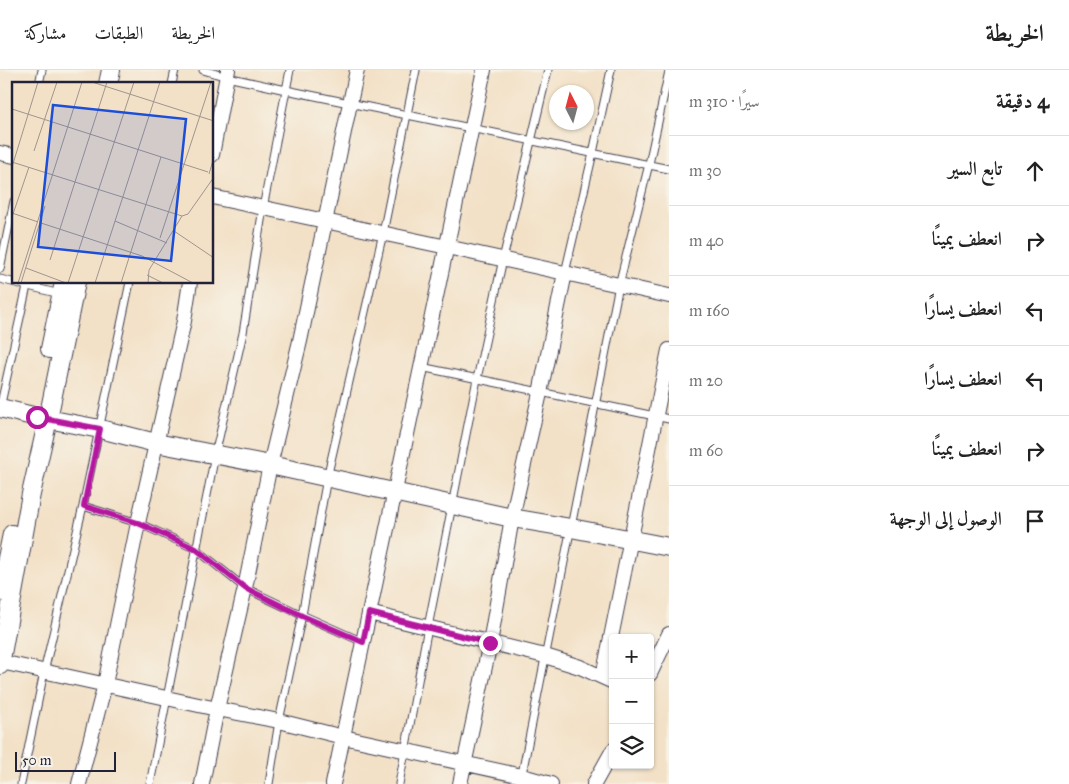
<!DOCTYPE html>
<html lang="ar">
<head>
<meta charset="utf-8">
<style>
  :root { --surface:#fff; --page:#f2f2f2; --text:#222; --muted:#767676; --line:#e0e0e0 }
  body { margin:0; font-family:"IM FELL Great Primer",Amiri,serif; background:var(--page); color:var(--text); direction:rtl }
  .controls { position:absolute; right:15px; bottom:15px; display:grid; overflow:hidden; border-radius:5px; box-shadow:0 1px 4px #0004 }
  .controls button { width:45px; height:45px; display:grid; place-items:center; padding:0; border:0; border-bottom:1px solid var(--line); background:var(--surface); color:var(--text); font:25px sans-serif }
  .compass { position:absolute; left:549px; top:15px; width:45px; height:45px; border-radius:50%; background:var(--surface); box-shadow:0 1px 4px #0004; rotate:354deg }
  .scale { position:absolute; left:15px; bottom:12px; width:101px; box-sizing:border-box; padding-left:5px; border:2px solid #22223b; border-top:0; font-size:14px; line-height:18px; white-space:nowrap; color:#22223b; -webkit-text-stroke:4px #f7f3e8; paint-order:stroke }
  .stop { position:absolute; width:15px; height:15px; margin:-11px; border:4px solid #b5179e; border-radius:50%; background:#fff }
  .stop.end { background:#b5179e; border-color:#fff; box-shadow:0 1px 5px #0008 }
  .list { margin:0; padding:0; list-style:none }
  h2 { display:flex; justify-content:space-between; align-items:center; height:65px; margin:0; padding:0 20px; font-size:21px }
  h2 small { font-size:16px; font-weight:400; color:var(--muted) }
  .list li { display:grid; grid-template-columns:32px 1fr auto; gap:15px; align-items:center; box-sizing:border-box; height:70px; padding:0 20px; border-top:1px solid var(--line) }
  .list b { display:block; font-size:19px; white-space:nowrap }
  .list em { font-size:16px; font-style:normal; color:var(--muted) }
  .icon { flex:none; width:28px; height:28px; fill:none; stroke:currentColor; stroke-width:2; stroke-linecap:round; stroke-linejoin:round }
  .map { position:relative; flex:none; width:669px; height:714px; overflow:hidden; direction:ltr }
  header { display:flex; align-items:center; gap:30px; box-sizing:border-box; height:70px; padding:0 25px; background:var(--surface); border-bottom:1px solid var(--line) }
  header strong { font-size:24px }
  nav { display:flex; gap:28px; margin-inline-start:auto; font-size:18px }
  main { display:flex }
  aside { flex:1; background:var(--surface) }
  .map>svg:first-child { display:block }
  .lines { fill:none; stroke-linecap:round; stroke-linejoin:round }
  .service-casing { stroke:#413f50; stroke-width:9 }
  .minor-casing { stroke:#413f50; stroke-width:16 }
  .tertiary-casing { stroke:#413f50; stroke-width:20 }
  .service { stroke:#fff; stroke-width:7 }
  .minor { stroke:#fff; stroke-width:14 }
  .tertiary { stroke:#fff; stroke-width:18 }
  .route { stroke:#b5179e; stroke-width:6 }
  .inset-road { fill:none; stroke:#9f958f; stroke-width:1 }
  .view { fill:#1d4ed8; fill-opacity:0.15; stroke:#1d4ed8; stroke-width:2.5 }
  .inset-edge { fill:none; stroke:#22223b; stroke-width:2.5 }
</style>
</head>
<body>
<header>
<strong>الخريطة</strong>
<nav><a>الخريطة</a><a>الطبقات</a><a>مشاركة</a></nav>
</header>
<main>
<aside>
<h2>4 دقيقة<small>سيرًا · 310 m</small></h2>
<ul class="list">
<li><svg class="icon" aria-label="ahead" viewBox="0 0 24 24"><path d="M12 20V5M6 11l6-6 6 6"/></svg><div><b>تابع السير</b></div><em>30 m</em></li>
<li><svg class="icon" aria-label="right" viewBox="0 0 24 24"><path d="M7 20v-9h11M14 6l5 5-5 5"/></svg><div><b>انعطف يمينًا</b></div><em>40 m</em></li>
<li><svg class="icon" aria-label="left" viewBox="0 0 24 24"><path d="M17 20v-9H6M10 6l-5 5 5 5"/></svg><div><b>انعطف يسارًا</b></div><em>160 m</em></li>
<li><svg class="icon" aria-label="left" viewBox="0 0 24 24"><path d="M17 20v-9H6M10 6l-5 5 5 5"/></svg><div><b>انعطف يسارًا</b></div><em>20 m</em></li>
<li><svg class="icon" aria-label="right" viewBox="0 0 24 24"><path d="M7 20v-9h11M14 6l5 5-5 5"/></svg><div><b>انعطف يمينًا</b></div><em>60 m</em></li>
<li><svg class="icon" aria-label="arrive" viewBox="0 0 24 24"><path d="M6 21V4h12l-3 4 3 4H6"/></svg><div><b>الوصول إلى الوجهة</b></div></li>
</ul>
</aside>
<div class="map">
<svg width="669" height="714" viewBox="0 0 669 714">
  <rect width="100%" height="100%" fill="#f7f3e8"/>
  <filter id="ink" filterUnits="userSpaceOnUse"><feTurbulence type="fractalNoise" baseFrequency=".02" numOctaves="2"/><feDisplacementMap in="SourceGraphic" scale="10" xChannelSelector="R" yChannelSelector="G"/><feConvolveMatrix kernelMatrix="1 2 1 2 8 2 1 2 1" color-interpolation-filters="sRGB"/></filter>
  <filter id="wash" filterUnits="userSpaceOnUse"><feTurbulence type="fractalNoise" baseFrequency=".0096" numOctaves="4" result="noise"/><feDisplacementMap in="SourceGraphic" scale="20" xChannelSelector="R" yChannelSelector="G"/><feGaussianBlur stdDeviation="1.12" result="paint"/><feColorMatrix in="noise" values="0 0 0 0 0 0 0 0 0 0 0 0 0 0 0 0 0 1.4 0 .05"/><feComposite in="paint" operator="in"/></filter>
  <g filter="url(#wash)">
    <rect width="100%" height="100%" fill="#f3e1c7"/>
  </g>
  <g filter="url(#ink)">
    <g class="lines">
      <defs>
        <path id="service" d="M203,0L227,7L286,20L669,99
          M39,14L42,0
          M172,14L175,0
          M0,199L14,131
          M565,203L593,83L611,0
          M0,209L60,224
          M421,297L669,349
          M0,338L27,216
          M83,436L138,453L196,479L245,518L302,545L363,572
          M21,714L44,602L83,436L130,212
          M150,714L215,385L243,263L263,138L290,0
          M269,714L279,651L302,545L327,408L383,163L416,0
          M399,714L428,557L477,309L503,189L548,0
          M520,714L619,215L649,94L669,1"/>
        <path id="minor" d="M0,83L14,86
          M212,85L228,0
          M212,127L447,177L669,226
          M369,543L545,586L580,597L613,612
          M1,592L217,639L279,651L343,667L522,706L551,714
          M650,604L669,564
          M603,607L669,280
          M79,714L105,614L138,453L184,251L190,212
          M202,714L217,639L245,518L270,395L300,271L357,0
          M333,714L484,0
          M460,714L490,573L512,448L540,323L565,203
          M594,714L613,680"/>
        <path id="tertiary" d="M108,14L111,0
          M50,279L64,212
          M0,338L37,347L100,359L156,373L270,395L512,448L571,458L669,477
          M0,522L12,464
          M0,595L31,424L48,349L76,212"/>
      </defs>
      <use href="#service" class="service-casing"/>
      <use href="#minor" class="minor-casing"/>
      <use href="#tertiary" class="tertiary-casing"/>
      <use href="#service" class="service"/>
      <use href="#minor" class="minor"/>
      <use href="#tertiary" class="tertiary"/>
    </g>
  </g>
  <g class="lines" filter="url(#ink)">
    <path class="route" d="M37,347L100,359L84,436L138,453L196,479L245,518L302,546L363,572L369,543L490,573"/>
  </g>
  <g transform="translate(12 12)">
    <rect width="201" height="201" fill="#f3e1c7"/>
    <path class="inset-road" d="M80,0L202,39M0,27L196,90M22,69L45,0M0,80L170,134L176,132L202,95M0,85L26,0M197,92L202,75M0,131L26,140M0,135L17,85M103,139L155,161M29,141L130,174L181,201M162,149L202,176M148,156L199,0M38,178L95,0M14,186L54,201M135,193L151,201M6,201L70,0M9,201L33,124M56,201L122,0M83,201L148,0M109,201L149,75M136,201L137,188L170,134"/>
    <path class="view" d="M41,23L174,37L159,179L26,165Z"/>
    <rect width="201" height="201" class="inset-edge"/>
  </g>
</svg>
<div class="controls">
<button>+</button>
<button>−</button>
<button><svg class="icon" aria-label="layers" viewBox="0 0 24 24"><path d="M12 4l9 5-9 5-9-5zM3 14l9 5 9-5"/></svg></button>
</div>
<svg class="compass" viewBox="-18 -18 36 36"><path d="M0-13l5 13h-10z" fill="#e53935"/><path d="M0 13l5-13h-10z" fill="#767676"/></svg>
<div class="scale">50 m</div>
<div class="stop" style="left:37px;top:347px"></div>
<div class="stop end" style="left:490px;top:573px"></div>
</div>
</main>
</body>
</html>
